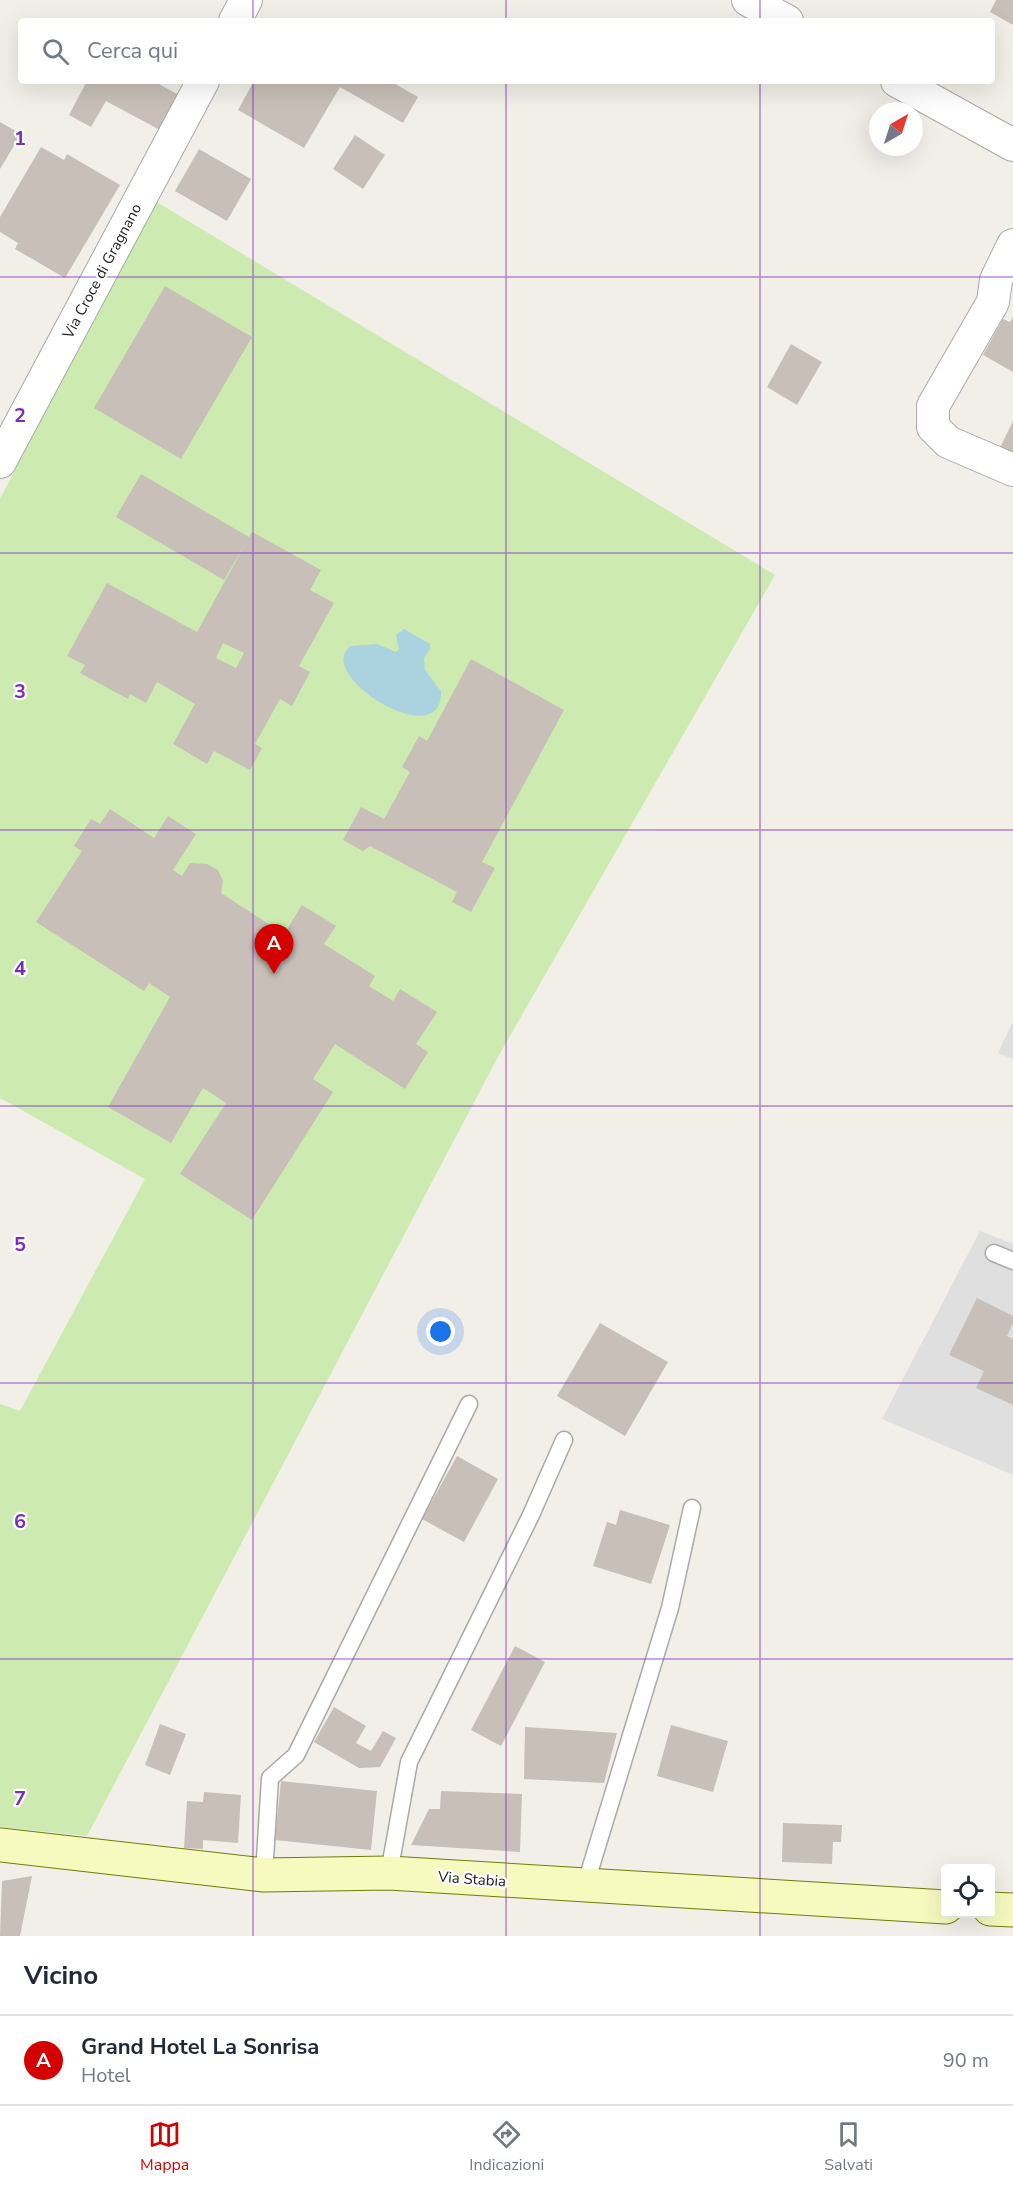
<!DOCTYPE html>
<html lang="it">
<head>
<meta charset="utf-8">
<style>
  :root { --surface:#fff; --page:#f6f6f7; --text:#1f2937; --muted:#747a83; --line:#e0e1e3; --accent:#d40000 }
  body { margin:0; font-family:"Nunito Sans",sans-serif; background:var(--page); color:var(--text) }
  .controls { position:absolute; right:18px; bottom:18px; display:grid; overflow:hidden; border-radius:6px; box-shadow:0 6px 24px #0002 }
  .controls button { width:54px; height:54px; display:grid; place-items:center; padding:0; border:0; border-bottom:2px solid var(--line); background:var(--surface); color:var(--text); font:30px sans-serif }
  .compass { position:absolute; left:869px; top:102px; width:54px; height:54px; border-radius:50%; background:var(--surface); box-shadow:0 6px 24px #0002; rotate:39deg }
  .you { position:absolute; left:441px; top:1332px; width:21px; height:21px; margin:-15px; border:4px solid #fff; border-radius:50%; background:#1a73e8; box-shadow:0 0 0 9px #1a73e833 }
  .badge { display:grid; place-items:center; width:39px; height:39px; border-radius:50%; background:var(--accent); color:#fff; font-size:20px; font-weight:700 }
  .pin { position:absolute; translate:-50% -50px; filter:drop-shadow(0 2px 3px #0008) }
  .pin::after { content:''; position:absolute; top:32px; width:21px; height:18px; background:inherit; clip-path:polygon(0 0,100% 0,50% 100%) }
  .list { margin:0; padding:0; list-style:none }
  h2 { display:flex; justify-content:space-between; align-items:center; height:78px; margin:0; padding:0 24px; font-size:26px }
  h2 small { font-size:20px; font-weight:400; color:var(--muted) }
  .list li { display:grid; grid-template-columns:39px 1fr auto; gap:18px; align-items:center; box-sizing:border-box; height:90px; padding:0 24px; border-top:2px solid var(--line) }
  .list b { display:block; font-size:22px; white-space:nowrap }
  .list p { margin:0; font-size:20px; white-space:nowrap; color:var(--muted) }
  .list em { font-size:20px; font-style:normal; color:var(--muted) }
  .icon { flex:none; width:33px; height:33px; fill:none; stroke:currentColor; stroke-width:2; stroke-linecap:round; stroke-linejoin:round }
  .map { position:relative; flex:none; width:1013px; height:1936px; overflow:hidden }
  .search { position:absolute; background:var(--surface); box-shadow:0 6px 24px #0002; left:18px; right:18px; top:18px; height:66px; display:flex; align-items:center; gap:15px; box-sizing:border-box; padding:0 21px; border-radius:6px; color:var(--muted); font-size:22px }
  .sheet { height:168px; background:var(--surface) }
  nav { display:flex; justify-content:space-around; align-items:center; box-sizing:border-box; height:84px; border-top:2px solid var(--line); background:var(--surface); font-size:16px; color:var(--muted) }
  nav a { display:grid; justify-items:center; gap:3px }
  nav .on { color:var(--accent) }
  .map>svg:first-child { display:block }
  .residential { fill:#e0dfdf }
  .grass { fill:#cdebb0 }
  .water { fill:#aad3df }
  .building { fill:#c7bfb8; fill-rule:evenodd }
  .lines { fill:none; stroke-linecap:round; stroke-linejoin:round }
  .lane-casing { stroke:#a9a9a9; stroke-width:19 }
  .street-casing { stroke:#a9a9a9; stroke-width:34 }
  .secondary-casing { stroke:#707d05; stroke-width:35 }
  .lane { stroke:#fff; stroke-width:16 }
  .street { stroke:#fff; stroke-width:32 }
  .secondary { stroke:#f7fabf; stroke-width:33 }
  .grid { fill:none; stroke:#7b2cbf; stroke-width:1.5; stroke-opacity:0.55 }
  .labels { text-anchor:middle; stroke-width:4.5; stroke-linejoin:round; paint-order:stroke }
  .street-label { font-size:15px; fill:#222; stroke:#fff }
  .grid-label { font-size:20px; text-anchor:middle; font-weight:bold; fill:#7b2cbf; stroke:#fff; stroke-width:4.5; stroke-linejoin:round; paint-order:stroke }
</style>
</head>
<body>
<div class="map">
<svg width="1013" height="1936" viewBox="0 0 1013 1936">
  <rect width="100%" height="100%" fill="#f2efe9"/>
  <path class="residential" d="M1013,1021V1059L998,1053Z
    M980,1231L1013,1244V1475L882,1419Z"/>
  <path class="grass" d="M155,201L775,575L499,1055L87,1836L0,1827V1404L20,1411L145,1179L0,1098V499Z"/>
  <path class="water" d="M404,629L430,644V649L424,658L425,670L441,691C443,757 311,673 351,646L377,644L396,652L399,649L396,635Z"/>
  <path class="building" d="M996,0H1013V25L990,12Z
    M87,81H153L179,95L160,130L106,101L91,127L69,115Z
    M254,81H390L418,97L403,123L340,87L304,148L238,110Z
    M0,122L21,134L0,169Z
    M355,135L385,155L363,189L333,169Z
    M41,147L64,160L67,154L120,185L65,278L15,249L18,243L0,232V217Z
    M199,149L251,179L227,221L175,191Z
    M165,286L252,337L181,459L94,408Z
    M1013,317V372L983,355L1003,319L1010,322Z
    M791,344L822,362L797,405L767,387Z
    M1013,421V457L999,450Z
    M141,474L249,537L252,532L321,570L310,590L334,603L299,666L310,672L292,706L280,699L255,744L262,748L250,770L214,751L207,764L173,744L195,704L157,682L146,703L130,694L128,699L80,673L85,665L67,656L107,583L197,632L247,541L224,580L116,517ZM223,643L244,653L236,668L216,658Z
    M471,659L564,710L482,862L495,868L471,912L452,902L457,892L370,846L363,851L343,840L361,807L384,819L410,772L402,767L419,736L427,741Z
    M110,809L154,838L168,816L196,834L173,870L182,876L190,863L207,864L218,870L223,881L221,893L284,934L302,905L336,926L324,944L375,976L369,986L393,1001L400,989L437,1012L416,1044L428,1052L405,1089L335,1044L313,1079L333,1092L252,1220L180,1174L226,1103L203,1088L171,1143L108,1107L170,997L149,983L144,991L36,922L82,851L74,846L91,819L100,824Z
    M977,1298L1013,1316V1323L1007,1336L1013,1339V1405L976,1388L984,1371L949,1355Z
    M600,1323L668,1362L625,1436L557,1396Z
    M457,1456L498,1479L464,1542L422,1519Z
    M620,1510L670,1525L651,1584L593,1566L607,1522L616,1525Z
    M515,1646L545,1662L501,1746L471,1730Z
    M334,1707L366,1726L356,1743L371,1751L383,1731L396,1738L380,1767L359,1768L314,1742Z
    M160,1724L186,1734L170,1775L145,1765Z
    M671,1725L728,1741L713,1792L657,1776Z
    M525,1727L617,1733L604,1783L524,1779Z
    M281,1781L377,1791L371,1850L275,1840Z
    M441,1791L522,1794L520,1852L411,1845L429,1809H440Z
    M204,1792L241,1795L238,1843L203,1840V1849L184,1848L187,1801L203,1802Z
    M783,1823L842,1825L841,1842H833L832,1864L782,1862Z
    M32,1876L20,1936H0L2,1881Z"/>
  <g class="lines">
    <defs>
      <path id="lane" d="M994,1253L1013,1261
        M389,1873L409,1762L531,1515L564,1440
        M264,1875L270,1778L296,1755L469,1404
        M585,1886L670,1608L692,1508"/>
      <path id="street" d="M748,0L787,21
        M235,21L246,0
        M897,81L1013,145
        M1013,245L996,280L993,302L933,406V427L948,442L1013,470
        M0,462L203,81"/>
      <path id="secondary" d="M0,1845L264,1875L389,1873L946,1907
        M990,1909L1013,1910"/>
    </defs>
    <use href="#lane" class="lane-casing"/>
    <use href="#street" class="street-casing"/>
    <use href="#secondary" class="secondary-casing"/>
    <use href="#lane" class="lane"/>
    <use href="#street" class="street"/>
    <use href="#secondary" class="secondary"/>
  </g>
  <path class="grid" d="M253,0V21M506,0V21M760,0V21M253,81V1936M506,81V1936M760,81V1936M0,277H1013M0,553H1013M0,830H1013M0,1106H1013M0,1383H1013M0,1659H1013"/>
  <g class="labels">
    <g class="street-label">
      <text transform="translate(102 271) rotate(-62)" y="5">Via Croce di Gragnano</text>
      <text transform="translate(472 1879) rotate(4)" y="5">Via Stabia</text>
    </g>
  </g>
  <g class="grid-label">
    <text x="20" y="145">1</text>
    <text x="20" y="422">2</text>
    <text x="20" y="698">3</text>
    <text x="20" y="975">4</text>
    <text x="20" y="1251">5</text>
    <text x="20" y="1528">6</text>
    <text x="20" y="1805">7</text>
  </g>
</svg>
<div class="controls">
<button><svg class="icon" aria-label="locate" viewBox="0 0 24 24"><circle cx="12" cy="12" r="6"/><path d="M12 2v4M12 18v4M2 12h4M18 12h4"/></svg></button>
</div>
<svg class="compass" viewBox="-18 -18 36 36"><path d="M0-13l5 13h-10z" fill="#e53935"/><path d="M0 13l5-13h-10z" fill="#747a83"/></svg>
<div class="you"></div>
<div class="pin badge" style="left:274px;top:974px">A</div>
<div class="search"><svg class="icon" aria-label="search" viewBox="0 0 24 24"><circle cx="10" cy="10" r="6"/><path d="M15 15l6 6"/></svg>Cerca qui</div>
</div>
<section class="sheet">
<h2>Vicino<small></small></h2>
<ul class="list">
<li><span class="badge">A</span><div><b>Grand Hotel La Sonrisa</b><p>Hotel</p></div><em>90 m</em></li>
</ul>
</section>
<nav>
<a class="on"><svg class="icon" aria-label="map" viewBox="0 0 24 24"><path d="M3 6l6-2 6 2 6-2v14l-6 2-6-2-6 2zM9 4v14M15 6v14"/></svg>Mappa</a>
<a><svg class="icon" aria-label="directions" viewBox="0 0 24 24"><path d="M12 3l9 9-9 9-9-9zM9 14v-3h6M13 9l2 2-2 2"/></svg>Indicazioni</a>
<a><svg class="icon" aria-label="saved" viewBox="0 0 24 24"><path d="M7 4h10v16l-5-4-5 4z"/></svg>Salvati</a>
</nav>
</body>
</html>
